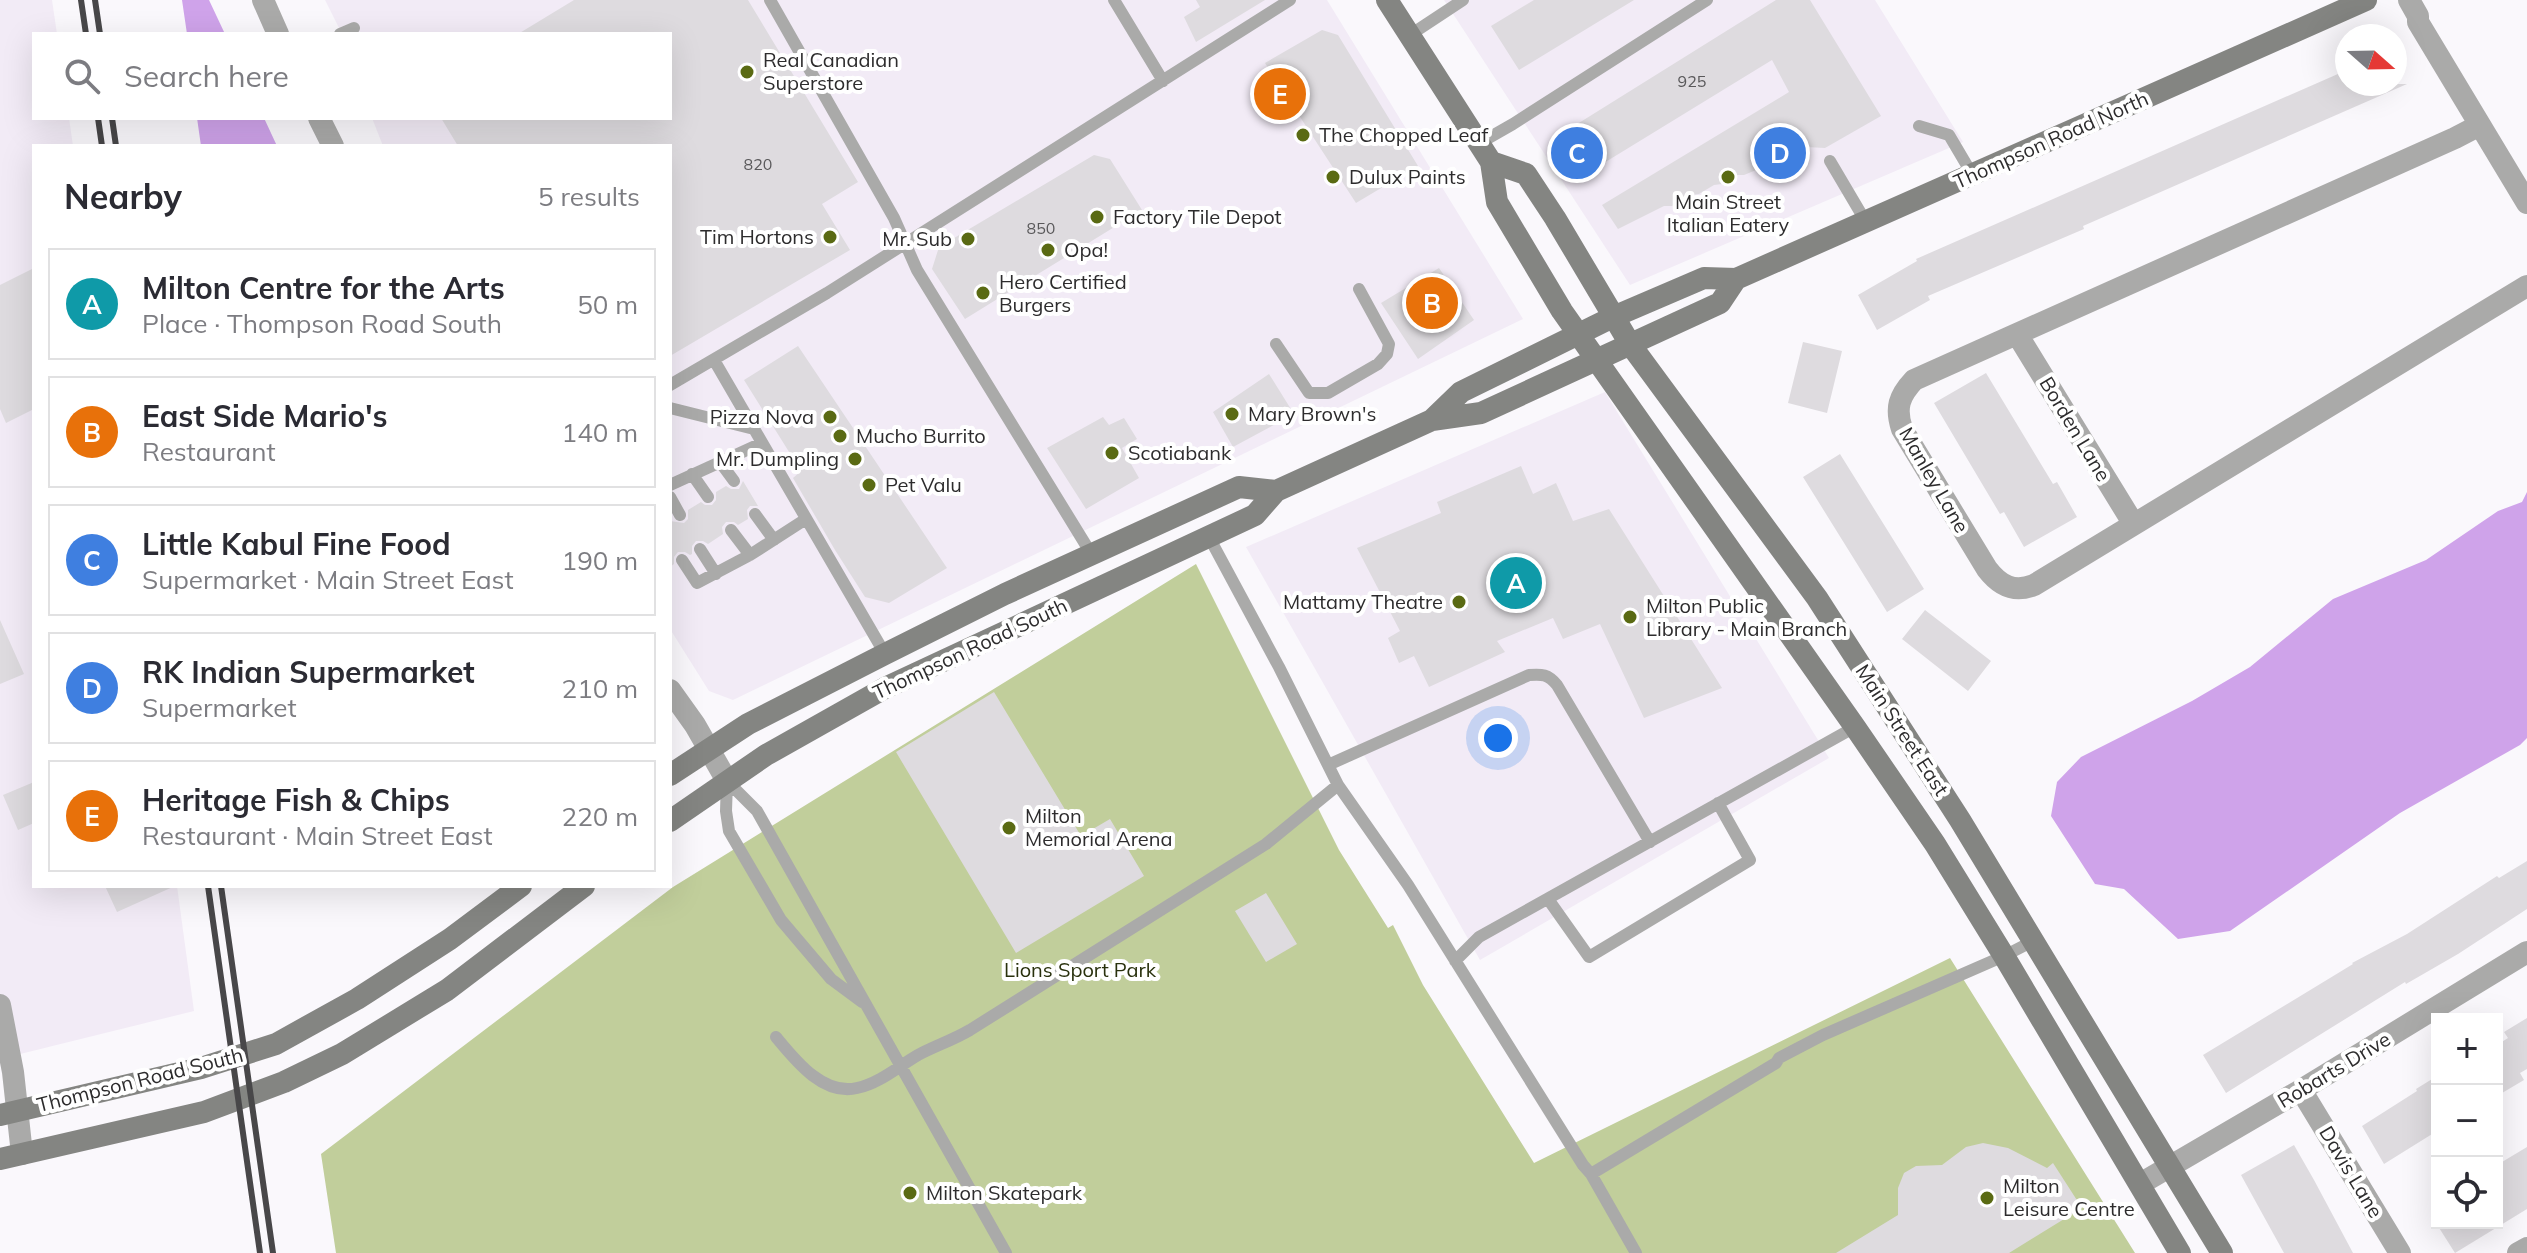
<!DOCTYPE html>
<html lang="en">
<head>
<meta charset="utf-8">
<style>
  :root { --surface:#fff; --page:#f7f7f7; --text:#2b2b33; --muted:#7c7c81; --line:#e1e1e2; --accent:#5a6a13 }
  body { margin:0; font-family:Mulish,sans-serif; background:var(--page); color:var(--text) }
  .controls { position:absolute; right:24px; bottom:24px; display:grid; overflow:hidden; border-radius:0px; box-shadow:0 8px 32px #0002 }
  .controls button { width:72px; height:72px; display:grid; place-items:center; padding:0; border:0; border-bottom:2px solid var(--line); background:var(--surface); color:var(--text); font:40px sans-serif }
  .compass { position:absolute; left:2335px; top:24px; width:72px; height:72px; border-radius:50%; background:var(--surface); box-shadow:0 8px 32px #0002; rotate:110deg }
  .you { position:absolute; left:1498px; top:738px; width:28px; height:28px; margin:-20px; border:6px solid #fff; border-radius:50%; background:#1a73e8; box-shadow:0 0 0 12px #1a73e833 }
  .badge { display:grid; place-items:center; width:52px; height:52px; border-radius:50%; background:var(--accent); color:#fff; font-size:26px; font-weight:700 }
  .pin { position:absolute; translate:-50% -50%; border:4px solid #fff; box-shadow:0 2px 8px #0006 }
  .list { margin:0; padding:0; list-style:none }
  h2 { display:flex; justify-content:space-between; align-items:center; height:104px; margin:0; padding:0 32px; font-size:34px }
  h2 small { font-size:26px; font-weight:400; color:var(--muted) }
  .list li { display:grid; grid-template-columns:52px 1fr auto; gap:24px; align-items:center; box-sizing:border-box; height:112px; margin:0 16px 16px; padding:0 16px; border:2px solid var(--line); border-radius:0px }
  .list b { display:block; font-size:30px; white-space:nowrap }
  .list p { margin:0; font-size:26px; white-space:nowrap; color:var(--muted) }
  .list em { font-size:26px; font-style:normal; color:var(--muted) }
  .icon { flex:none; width:44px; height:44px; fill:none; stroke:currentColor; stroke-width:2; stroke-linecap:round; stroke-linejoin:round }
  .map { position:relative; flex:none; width:2527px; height:1253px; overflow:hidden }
  .search { position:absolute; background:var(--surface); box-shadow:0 8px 32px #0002; left:32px; top:32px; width:640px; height:88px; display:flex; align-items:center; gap:20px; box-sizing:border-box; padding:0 28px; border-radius:0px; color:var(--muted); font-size:30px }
  .panel { position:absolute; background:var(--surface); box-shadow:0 8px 32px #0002; left:32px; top:144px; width:640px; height:744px; border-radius:0px }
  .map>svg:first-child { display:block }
  .built { fill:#f2ebf6 }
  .green { fill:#c1ce9b }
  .water { fill:#cfa3ea }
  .building { fill:#dedbdf }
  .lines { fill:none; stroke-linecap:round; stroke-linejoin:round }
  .service { stroke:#aaaaa9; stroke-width:12 }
  .minor { stroke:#aaaaa9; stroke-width:22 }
  .secondary { stroke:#848582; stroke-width:22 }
  .rail { stroke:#484749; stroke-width:6 }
  .poi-dot { fill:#5a6a13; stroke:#fff; stroke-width:3 }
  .labels { text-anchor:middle; stroke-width:8; stroke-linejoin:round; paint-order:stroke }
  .number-label { font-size:16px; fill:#59585a }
  .poi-label { font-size:20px; fill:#2d2c2d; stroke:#fff; text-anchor:start }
  .street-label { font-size:20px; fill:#2d2c2d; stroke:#fff }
  .park-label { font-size:20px; fill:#29310d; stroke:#fff }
</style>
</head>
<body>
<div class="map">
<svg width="2527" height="1253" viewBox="0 0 2527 1253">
  <rect width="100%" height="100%" fill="#faf8fc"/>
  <path class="built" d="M0,0H52L57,34H34V118H69L73,146H34V886H177L194,1011L0,1059Z
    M325,0H1327L1523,319L733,700L709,691L670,629V146H383L372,118H670V34H342Z
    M1444,0H1875L1963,142L1630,285Z
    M1605,392L1829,758L1480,960L1246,547Z"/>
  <path class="green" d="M1196,564L1339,850L1388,928L1393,925L1423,985L1534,1163L1950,958L2135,1253H336L321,1154L673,887Z"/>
  <path class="water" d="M182,0H209L225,34H187Z
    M197,118H264L277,146H201Z
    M2527,492V738L2520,745L2400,813L2230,931L2178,939L2124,889L2095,884L2051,816L2057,782L2081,757L2192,701L2250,667L2333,599L2426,560L2498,511L2522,502Z"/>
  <path class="building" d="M574,0H748L858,182L822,204L850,250L670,356V146H458L441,118H670V34H518Z
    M1196,0H1265L1196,42L1184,17L1200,7Z
    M1534,0H1634L1519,70L1491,26Z
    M1776,0H1810L1881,116L1825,148L1806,147L1790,156H1781L1766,166L1744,175H1736L1722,184L1714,185L1699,194L1692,195L1672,206H1664L1618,229L1602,205L1789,92L1772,60L1581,177L1558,136Z
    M1322,30L1338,35L1418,166L1356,203L1265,63Z
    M2347,70V84H2407L2083,226L2084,229L1928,296L1930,300L1877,330L1858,295L1917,261L1916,259Z
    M1094,155L1110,159L1142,210L965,319L932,269L939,247Z
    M34,268V409L6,423L0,409V285Z
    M1439,268L1474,320L1418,359L1381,303Z
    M1803,342L1842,351L1827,413L1788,403Z
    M798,346L947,568L889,603L865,597L835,550L793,478L801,471L744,380Z
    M1986,373L2053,484L2057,482L2077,517L2024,547L2004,512L2000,514L1934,403Z
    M1269,374L1294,414L1233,447L1213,412Z
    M1103,417L1109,425L1124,418L1137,439L1122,448L1139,478L1086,509L1047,448Z
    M1840,454L1924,589L1887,612L1803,477Z
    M1521,466L1533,494L1556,483L1573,521L1609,509L1722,688L1644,718L1600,624L1563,639L1553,618L1497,641L1505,652L1429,687L1414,656L1399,663L1388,638L1400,631L1357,548L1441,513L1437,502Z
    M743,481L758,506H750L747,510L748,519L738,525L734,522H726L722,527L723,534L708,544L703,541H696L692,546V554L690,555L685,552H678L674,557V564L670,567V521L684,523L688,519V510L701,502L705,505H712L716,500V492L726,486L731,489H739Z
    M1925,610L1991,661L1968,691L1902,639Z
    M0,620L24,674L0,684Z
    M994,692L1081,836L1110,819L1144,876L1016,953L896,752Z
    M34,782V823L18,830L3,795Z
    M2527,861V909L2458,954L2406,984L2405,982L2226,1093L2203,1055L2353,964L2352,963L2407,934L2497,876L2499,878Z
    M105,886H175L117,912Z
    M1266,893L1297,944L1266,962L1235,911Z
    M2527,1018V1069L2520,1073L2524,1080L2497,1096V1045L2508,1038L2504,1032Z
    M2437,1076V1131L2384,1164L2362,1126L2417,1091L2416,1089Z
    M1983,1143L2008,1148L2047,1168L2053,1163L2082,1208L2009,1253H1836L1898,1215V1188L1904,1173L1916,1166L1942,1165L1966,1147Z
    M2294,1145L2314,1180L2353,1253H2284L2263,1215L2241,1175Z
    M2527,1147V1209L2455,1253L2436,1223H2497V1165Z"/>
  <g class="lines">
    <path class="service" d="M770,0L894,218L917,270L1092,555
      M1114,0L1163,81
      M340,34L354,28
      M1410,35L1463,0
      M1919,126L1949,135L1972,174
      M1478,144L1513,124L1707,0
      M1830,161L1866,222
      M1276,344L1309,393H1328L1378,364L1387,354L1389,344L1359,289
      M714,360L885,654
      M670,385L827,293L1290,0
      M670,408L754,429
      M720,462L734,481
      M692,474L708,497
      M670,485L762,443
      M670,497L680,515
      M755,514L774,540
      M731,530L750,555
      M1209,537L1279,667L1338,785L1408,885L1583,1165L1591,1174L1636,1253
      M700,549L716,574
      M682,560L697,583L750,555L806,519
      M1328,765L1529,675C1542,674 1548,674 1557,685L1650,842
      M727,781L757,811L1006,1253
      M727,781L726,811L729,831L781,920L831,979L862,1002
      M1548,899L1589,957L1750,860L1718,803
      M1455,961L1479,937L1855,727
      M776,1037C795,1060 823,1096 857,1088C880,1083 899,1066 918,1055C935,1046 953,1040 970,1030L1266,844L1338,785
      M1591,1174L1776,1063L1779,1058L1823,1035L2004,956L2033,941"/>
    <path class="minor" d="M263,0L278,34
      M2409,0L2418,16V22L2527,203
      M319,118L333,146
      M2480,125L2455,138L1914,380C1899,396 1895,408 1902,429L1987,569C2000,586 2014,593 2034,585L2527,286
      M2017,334L2133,523
      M670,690L695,725L727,781
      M0,1005L13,1072L22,1154
      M2301,1090L2400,1253
      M2140,1184L2301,1090L2527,952
      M2518,1253L2527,1248"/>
    <path class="secondary" d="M1387,0L1491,162L1497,202L1562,311L1855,727L1935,844L2004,956L2180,1253
      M1491,162L1526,174L1555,218L1630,344L1817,598L1960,820L2222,1253
      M1432,420L1461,392L1613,317L1704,278L1736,279L2366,0
      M670,775L748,724L885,654L1005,594L1239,487L1276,491
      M670,821L766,755L885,688L1255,515L1276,491L1432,420L1481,413L1720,303L1736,279
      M0,1115L201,1068L276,1044L357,999L450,939L521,886
      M0,1159L204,1112L284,1082L342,1054L447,990L584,886"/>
    <path class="rail" d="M81,0L86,34
      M95,0L100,34
      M98,118L102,146
      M112,118L116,146
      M208,886L260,1253
      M221,886L273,1253"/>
  </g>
  <g class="poi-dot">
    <circle cx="747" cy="72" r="8"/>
    <circle cx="1303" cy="135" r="8"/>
    <circle cx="1333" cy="177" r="8"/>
    <circle cx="1728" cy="177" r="8"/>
    <circle cx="1097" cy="217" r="8"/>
    <circle cx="830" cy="237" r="8"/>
    <circle cx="968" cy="239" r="8"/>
    <circle cx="1048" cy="250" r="8"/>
    <circle cx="983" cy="293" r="8"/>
    <circle cx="1232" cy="414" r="8"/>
    <circle cx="830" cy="417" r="8"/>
    <circle cx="840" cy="436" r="8"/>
    <circle cx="1112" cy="453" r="8"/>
    <circle cx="855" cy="459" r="8"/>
    <circle cx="869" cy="485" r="8"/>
    <circle cx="1459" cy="602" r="8"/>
    <circle cx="1630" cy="617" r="8"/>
    <circle cx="1009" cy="828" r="8"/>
    <circle cx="910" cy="1193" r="8"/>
    <circle cx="1987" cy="1198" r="8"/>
  </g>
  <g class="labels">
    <g class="number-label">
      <text x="1692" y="87">925</text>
      <text x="758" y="170">820</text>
      <text x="1041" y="234">850</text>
    </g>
    <g class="poi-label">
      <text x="763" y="67">Real Canadian<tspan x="763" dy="23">Superstore</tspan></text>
      <text x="1319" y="142">The Chopped Leaf</text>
      <text x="1349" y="184">Dulux Paints</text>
      <text x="1728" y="209" text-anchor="middle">Main Street<tspan x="1728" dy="23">Italian Eatery</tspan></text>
      <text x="1113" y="224">Factory Tile Depot</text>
      <text x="814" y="244" text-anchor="end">Tim Hortons</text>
      <text x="952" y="246" text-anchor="end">Mr. Sub</text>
      <text x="1064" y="257">Opa!</text>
      <text x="999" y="289">Hero Certified<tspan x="999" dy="23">Burgers</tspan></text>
      <text x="1248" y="421">Mary Brown's</text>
      <text x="814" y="424" text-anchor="end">Pizza Nova</text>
      <text x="856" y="443">Mucho Burrito</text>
      <text x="1128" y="460">Scotiabank</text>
      <text x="839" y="466" text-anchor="end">Mr. Dumpling</text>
      <text x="885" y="492">Pet Valu</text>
      <text x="1443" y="609" text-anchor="end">Mattamy Theatre</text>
      <text x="1646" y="613">Milton Public<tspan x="1646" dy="23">Library - Main Branch</tspan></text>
      <text x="1025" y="823">Milton<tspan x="1025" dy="23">Memorial Arena</tspan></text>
      <text x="2003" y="1193">Milton<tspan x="2003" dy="23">Leisure Centre</tspan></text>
      <text x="926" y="1200">Milton Skatepark</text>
    </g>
    <g class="street-label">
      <text transform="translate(2051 140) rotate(-24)" y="7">Thompson Road North</text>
      <text transform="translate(2075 429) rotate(59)" y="7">Borden Lane</text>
      <text transform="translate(1934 480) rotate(60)" y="7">Manley Lane</text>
      <text transform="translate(970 649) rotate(-25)" y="7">Thompson Road South</text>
      <text transform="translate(1902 730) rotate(57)" y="7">Main Street East</text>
      <text transform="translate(2334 1070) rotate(-31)" y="7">Robarts Drive</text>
      <text transform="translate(140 1080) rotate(-14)" y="7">Thompson Road South</text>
      <text transform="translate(2351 1172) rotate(59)" y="7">Davis Lane</text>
    </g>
    <g class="park-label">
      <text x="1080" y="977">Lions Sport Park</text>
    </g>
  </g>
</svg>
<div class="controls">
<button>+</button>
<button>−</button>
<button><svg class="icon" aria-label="locate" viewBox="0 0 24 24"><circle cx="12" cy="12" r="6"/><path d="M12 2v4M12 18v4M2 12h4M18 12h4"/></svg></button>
</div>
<svg class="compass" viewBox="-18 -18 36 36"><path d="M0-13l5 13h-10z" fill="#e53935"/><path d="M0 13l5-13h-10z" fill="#7c7c81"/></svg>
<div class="you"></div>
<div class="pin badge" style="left:1516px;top:583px;background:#0f9aa8">A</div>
<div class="pin badge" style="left:1432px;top:303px;background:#e8710a">B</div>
<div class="pin badge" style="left:1577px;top:153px;background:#3f7fe0">C</div>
<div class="pin badge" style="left:1780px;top:153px;background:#3f7fe0">D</div>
<div class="pin badge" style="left:1280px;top:94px;background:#e8710a">E</div>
<div class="search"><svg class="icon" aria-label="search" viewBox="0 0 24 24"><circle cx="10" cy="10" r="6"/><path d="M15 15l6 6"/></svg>Search here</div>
<section class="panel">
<h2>Nearby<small>5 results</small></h2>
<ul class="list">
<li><span class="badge" style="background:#0f9aa8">A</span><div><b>Milton Centre for the Arts</b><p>Place · Thompson Road South</p></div><em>50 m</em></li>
<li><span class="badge" style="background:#e8710a">B</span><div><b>East Side Mario's</b><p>Restaurant</p></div><em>140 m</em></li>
<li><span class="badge" style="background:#3f7fe0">C</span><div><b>Little Kabul Fine Food</b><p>Supermarket · Main Street East</p></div><em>190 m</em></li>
<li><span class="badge" style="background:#3f7fe0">D</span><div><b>RK Indian Supermarket</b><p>Supermarket</p></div><em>210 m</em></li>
<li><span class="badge" style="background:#e8710a">E</span><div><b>Heritage Fish &amp; Chips</b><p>Restaurant · Main Street East</p></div><em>220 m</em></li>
</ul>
</section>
</div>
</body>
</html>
